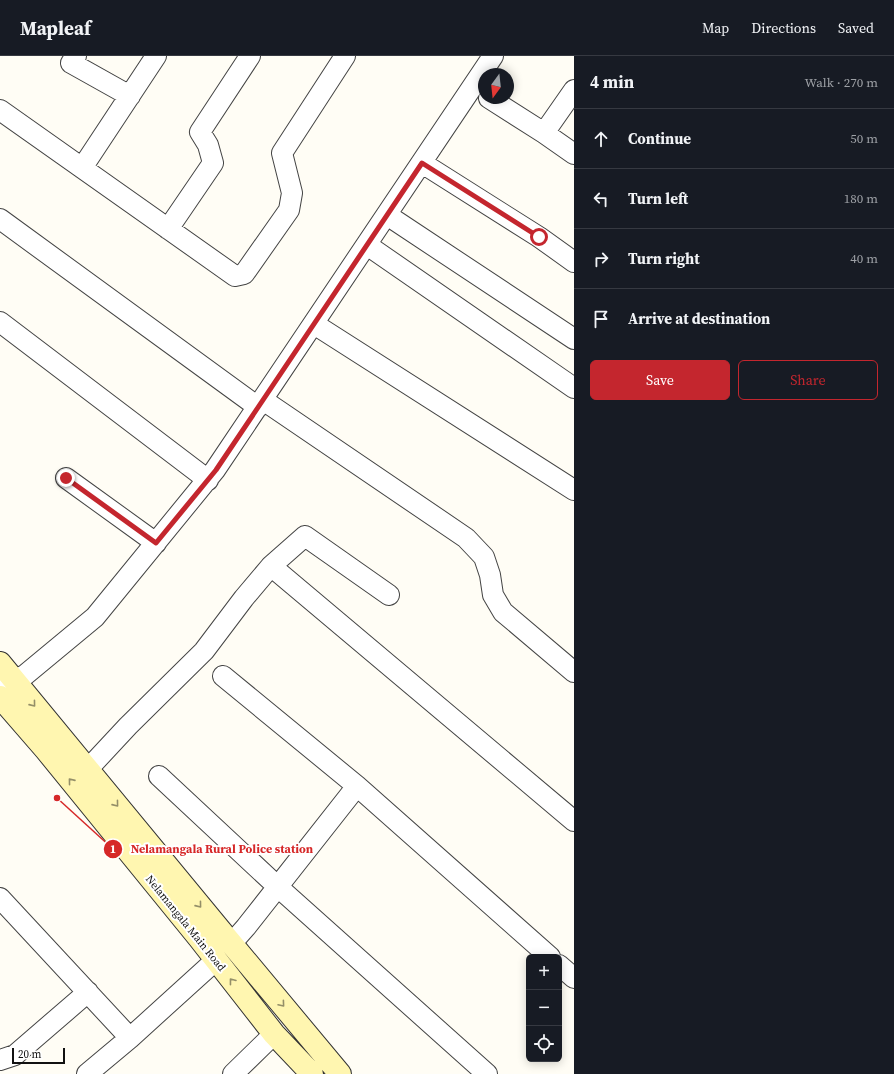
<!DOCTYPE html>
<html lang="en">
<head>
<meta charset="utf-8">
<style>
  :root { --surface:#171b24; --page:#242831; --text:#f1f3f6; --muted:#9ea1a6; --line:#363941; --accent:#c4262e }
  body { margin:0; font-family:"Source Serif 4",serif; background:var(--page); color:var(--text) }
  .controls { position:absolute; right:12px; bottom:12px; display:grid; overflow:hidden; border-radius:6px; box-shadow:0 2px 10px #0003 }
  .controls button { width:36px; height:36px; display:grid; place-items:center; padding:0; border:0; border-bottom:1px solid var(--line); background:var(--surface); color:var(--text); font:20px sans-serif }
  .compass { position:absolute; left:478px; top:12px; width:36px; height:36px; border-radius:50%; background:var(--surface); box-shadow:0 2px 10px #0003; rotate:195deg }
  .scale { position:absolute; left:12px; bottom:10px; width:53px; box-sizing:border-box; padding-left:4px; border:2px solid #111; border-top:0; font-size:11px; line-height:14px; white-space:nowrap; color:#111; -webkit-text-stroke:3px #fff; paint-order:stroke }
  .stop { position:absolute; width:12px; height:12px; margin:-9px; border:3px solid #c4262e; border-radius:50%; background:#fff }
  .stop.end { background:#c4262e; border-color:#fff; box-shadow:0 1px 4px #0008 }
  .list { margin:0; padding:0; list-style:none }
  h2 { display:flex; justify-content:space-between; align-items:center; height:52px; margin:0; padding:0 16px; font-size:17px }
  h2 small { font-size:13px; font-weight:400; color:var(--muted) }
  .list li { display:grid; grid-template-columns:26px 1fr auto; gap:12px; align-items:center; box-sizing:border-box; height:60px; padding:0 16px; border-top:1px solid var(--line) }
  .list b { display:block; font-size:15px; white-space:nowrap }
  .list em { font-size:13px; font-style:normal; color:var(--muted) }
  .actions { display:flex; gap:8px; padding:12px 16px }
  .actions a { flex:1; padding:9px 0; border:1px solid var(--accent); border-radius:6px; text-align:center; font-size:14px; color:var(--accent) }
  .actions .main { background:var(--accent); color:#fff }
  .icon { flex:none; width:22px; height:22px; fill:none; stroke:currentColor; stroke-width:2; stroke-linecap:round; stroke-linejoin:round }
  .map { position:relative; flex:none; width:574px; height:1018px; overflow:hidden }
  header { display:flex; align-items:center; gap:24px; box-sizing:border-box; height:56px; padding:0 20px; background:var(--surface); border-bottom:1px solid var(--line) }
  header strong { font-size:19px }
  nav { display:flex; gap:22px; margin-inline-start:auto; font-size:14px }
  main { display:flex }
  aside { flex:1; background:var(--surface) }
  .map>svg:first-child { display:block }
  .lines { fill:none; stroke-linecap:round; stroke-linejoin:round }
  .minor-casing { stroke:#444; stroke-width:22 }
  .secondary-casing { stroke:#333; stroke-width:24 }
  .minor { stroke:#fff; stroke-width:20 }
  .secondary { stroke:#fff6b0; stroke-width:22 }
  .oneway { stroke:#948f68 }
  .route { stroke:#c4262e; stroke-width:5 }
  .labels { text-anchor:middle; stroke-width:4; stroke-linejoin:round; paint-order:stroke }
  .street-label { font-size:11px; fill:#111; stroke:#fff }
  .leader { fill:none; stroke:#d62828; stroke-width:1.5 }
  .callout-dot { fill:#d62828; stroke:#fff; stroke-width:1.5 }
  .mark-label { font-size:12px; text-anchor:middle; font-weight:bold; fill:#fff }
  .callout-label { font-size:12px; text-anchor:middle; font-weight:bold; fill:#d62828; stroke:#fff; stroke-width:4; stroke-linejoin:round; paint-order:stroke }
</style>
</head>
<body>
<header>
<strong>Mapleaf</strong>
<nav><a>Map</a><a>Directions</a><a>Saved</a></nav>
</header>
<main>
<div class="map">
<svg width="574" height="1018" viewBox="0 0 574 1018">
  <rect width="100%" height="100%" fill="#fffdf5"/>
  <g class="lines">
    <defs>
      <path id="minor" d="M76,0L71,7L130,40
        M489,42L544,77L574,34
        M0,54L235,220L244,218L289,154L292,137L282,97L345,0
        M544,77L574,98
        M422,107L539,181L574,206
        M82,112L156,0
        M387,159L574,283
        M0,163L258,351
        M168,173L213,107L208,89L200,76L250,0
        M367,189L574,332
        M0,266L208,424
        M314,268L574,434
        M263,344L466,482L484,501L490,519L493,539L503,556L574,616
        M66,422L156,487
        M389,539L305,480L271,510L574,765
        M223,620L357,730L550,901
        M0,631L25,619L95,561L215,414L493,0
        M87,714L128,670L204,595L244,542L271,510
        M159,720L278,831L487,1018
        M0,842L130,982
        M231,888L246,871L357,730
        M559,909L574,922
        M0,1004L15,999L88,936
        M87,1018L130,982L216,904
        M233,1018L274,978"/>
      <path id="secondary" d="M0,607L220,874L340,1018
        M0,641L46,694L199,882L274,978L312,1018"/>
    </defs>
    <use href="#minor" class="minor-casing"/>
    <use href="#secondary" class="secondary-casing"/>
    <use href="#minor" class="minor"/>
    <use href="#secondary" class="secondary"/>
  </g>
  <defs><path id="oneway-chevron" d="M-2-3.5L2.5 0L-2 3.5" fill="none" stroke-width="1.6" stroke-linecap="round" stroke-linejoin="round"/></defs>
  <g class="oneway">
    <use href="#oneway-chevron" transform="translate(33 648) rotate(51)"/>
    <use href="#oneway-chevron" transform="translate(71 725) rotate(-129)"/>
    <use href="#oneway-chevron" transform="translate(116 748) rotate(51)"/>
    <use href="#oneway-chevron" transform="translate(199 849) rotate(51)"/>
    <use href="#oneway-chevron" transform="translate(232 925) rotate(-128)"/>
    <use href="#oneway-chevron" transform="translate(282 948) rotate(50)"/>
  </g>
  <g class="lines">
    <path class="route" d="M66,422L156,487L216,414L422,107L539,181"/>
  </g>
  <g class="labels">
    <g class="street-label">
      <text transform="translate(186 867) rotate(51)" y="4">Nelamangala Main Road</text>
    </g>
  </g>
  <path class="leader" d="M57 742L113 793"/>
  <g class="callout-dot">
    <circle cx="57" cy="742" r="4"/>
    <circle cx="113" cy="793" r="10"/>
  </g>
  <g class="mark-label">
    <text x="113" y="797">1</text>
  </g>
  <g class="callout-label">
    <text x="222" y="797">Nelamangala Rural Police station</text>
  </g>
</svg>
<div class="controls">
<button>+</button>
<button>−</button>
<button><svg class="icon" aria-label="locate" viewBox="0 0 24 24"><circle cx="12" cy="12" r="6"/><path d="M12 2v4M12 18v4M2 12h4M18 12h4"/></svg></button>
</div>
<svg class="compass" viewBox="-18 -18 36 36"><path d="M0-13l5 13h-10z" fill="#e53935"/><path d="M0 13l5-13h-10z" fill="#9ea1a6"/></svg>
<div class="scale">20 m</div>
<div class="stop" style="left:539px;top:181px"></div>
<div class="stop end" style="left:66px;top:422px"></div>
</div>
<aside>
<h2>4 min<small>Walk · 270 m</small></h2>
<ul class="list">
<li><svg class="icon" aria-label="ahead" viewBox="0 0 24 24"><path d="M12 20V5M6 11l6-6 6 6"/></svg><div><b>Continue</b></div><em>50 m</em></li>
<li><svg class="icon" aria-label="left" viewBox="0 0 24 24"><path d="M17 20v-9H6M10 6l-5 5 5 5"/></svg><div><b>Turn left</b></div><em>180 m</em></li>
<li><svg class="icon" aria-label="right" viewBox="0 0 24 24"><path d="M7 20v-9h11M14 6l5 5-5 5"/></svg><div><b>Turn right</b></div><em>40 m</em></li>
<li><svg class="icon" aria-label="arrive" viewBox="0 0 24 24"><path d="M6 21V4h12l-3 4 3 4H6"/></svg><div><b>Arrive at destination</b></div></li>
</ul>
<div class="actions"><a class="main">Save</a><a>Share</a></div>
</aside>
</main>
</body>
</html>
